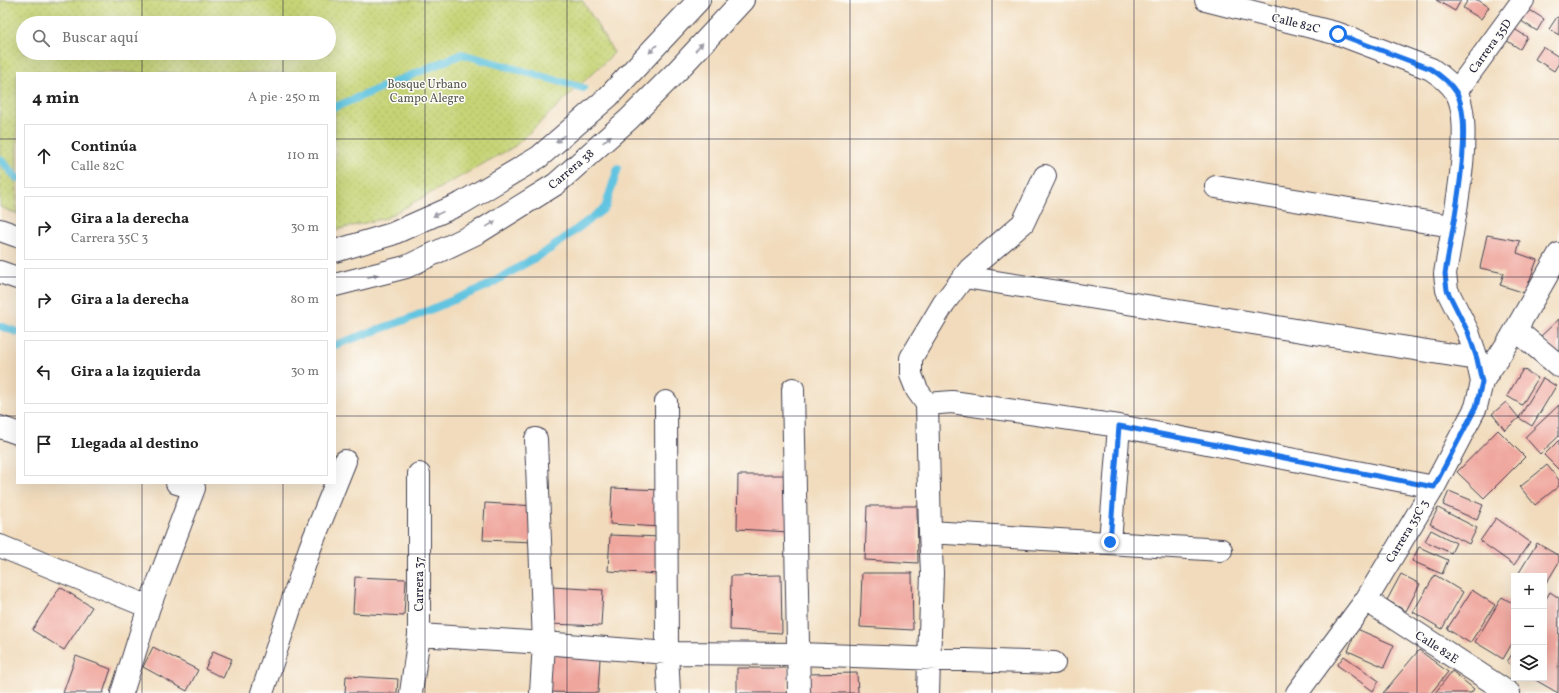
<!DOCTYPE html>
<html lang="es">
<head>
<meta charset="utf-8">
<style>
  :root { --surface:#fff; --page:#f6f6f6; --text:#222; --muted:#767676; --line:#e0e0e0 }
  body { margin:0; font-family:Vollkorn,serif; background:var(--page); color:var(--text) }
  .controls { position:absolute; right:12px; bottom:12px; display:grid; overflow:hidden; border-radius:0px; box-shadow:0 4px 16px #0002 }
  .controls button { width:36px; height:36px; display:grid; place-items:center; padding:0; border:0; border-bottom:1px solid var(--line); background:var(--surface); color:var(--text); font:20px sans-serif }
  .stop { position:absolute; width:12px; height:12px; margin:-9px; border:3px solid #1a73e8; border-radius:50%; background:#fff }
  .stop.end { background:#1a73e8; border-color:#fff; box-shadow:0 1px 4px #0008 }
  .list { margin:0; padding:0; list-style:none }
  h2 { display:flex; justify-content:space-between; align-items:center; height:52px; margin:0; padding:0 16px; font-size:17px }
  h2 small { font-size:13px; font-weight:400; color:var(--muted) }
  .list li { display:grid; grid-template-columns:26px 1fr auto; gap:12px; align-items:center; box-sizing:border-box; height:64px; margin:0 8px 8px; padding:0 8px; border:1px solid var(--line); border-radius:0px }
  .list b { display:block; font-size:15px; white-space:nowrap }
  .list p { margin:0; font-size:13px; white-space:nowrap; color:var(--muted) }
  .list em { font-size:13px; font-style:normal; color:var(--muted) }
  .icon { flex:none; width:22px; height:22px; fill:none; stroke:currentColor; stroke-width:2; stroke-linecap:round; stroke-linejoin:round }
  .map { position:relative; flex:none; width:1559px; height:693px; overflow:hidden }
  .search { position:absolute; background:var(--surface); box-shadow:0 4px 16px #0002; left:16px; top:16px; width:320px; height:44px; display:flex; align-items:center; gap:10px; box-sizing:border-box; padding:0 14px; border-radius:22px; color:var(--muted); font-size:15px }
  .panel { position:absolute; background:var(--surface); box-shadow:0 4px 16px #0002; left:16px; top:72px; width:320px; height:412px; border-radius:0px }
  .map>svg:first-child { display:block }
  .grass { fill:url(#grass-dots); stroke:#747b58; fill-rule:evenodd }
  .lines { fill:none; stroke-linecap:round; stroke-linejoin:round }
  .stream { stroke:#62c4e0; stroke-width:8 }
  .building { fill:#efa69d }
  .minor-casing { stroke:#413e4e; stroke-width:24 }
  .major-casing { stroke:#413e4e; stroke-width:24 }
  .minor { stroke:#fff; stroke-width:22 }
  .major { stroke:#fff; stroke-width:22 }
  .oneway { fill:#9c9ca7 }
  .route { stroke:#1a73e8; stroke-width:5 }
  .grid { fill:none; stroke:#22223b; stroke-width:1; stroke-opacity:0.55 }
  .labels { text-anchor:middle; stroke-width:3; stroke-linejoin:round; paint-order:stroke }
  .street-label { font-size:12px; fill:#22223b; stroke:#fdfcf7 }
  .park-label { font-size:12px; fill:#53574d; stroke:#fdfcf7 }
</style>
</head>
<body>
<div class="map">
<svg width="1559" height="693" viewBox="0 0 1559 693">
  <defs>
    <pattern id="grass-dots" width="8" height="8" patternUnits="userSpaceOnUse"><rect width="8" height="8" fill="#c6d476"/><path d="M2 2h.1M6 6h.1" fill="none" stroke="#aab667" stroke-width="1.8" stroke-linecap="round"/></pattern>
  </defs>
  <rect width="100%" height="100%" fill="#fdfcf7"/>
  <filter id="ink" filterUnits="userSpaceOnUse"><feTurbulence type="fractalNoise" baseFrequency=".025" numOctaves="2"/><feDisplacementMap in="SourceGraphic" scale="8" xChannelSelector="R" yChannelSelector="G"/><feConvolveMatrix kernelMatrix="1 2 1 2 8 2 1 2 1" color-interpolation-filters="sRGB"/></filter>
  <filter id="wash" filterUnits="userSpaceOnUse"><feTurbulence type="fractalNoise" baseFrequency=".012" numOctaves="4" result="noise"/><feDisplacementMap in="SourceGraphic" scale="16" xChannelSelector="R" yChannelSelector="G"/><feGaussianBlur stdDeviation="0.9" result="paint"/><feColorMatrix in="noise" values="0 0 0 0 0 0 0 0 0 0 0 0 0 0 0 0 0 1.4 0 .05"/><feComposite in="paint" operator="in"/></filter>
  <g filter="url(#wash)">
    <rect width="100%" height="100%" fill="#f1dbbc"/>
    <path class="grass" d="M0,0H582L614,53L515,146L386,218L335,230V73H17V214L0,207ZM23,23H329V53H23Z"/>
    <g class="lines">
      <path class="stream" d="M335,107L462,54L583,88
        M0,159L17,178
        M0,326L17,332
        M335,345L408,319L487,286L550,249L605,208L618,168"/>
    </g>
    <g id="blocks">
      <path class="building" d="M1436,0H1461L1455,11Z
        M1468,0H1478L1489,7L1481,19L1463,8Z
        M1525,7L1544,19L1537,31L1518,19Z
        M1557,17L1559,18V35L1549,29Z
        M1508,25L1527,37L1520,49L1501,37Z
        M1543,47L1559,57V63L1554,71L1535,59Z
        M1487,235L1520,241L1517,253L1537,260L1525,293L1500,285L1504,273L1480,268Z
        M1559,319V355L1541,336Z
        M1523,369L1538,378L1522,405L1507,396Z
        M1543,378L1556,386L1532,426L1519,418Z
        M1506,402L1519,418L1505,430L1492,414Z
        M1559,405V436L1540,454L1525,437Z
        M1498,430L1525,457L1484,498L1457,472Z
        M1559,440V470L1544,455Z
        M1547,465L1559,480V486L1535,505L1520,487Z
        M738,475H788L789,532L737,529Z
        M612,488L663,490L661,527L610,524Z
        M1449,491L1483,505L1477,520L1443,505Z
        M485,503L536,506L534,542L483,540Z
        M867,506H917L918,563L865,560Z
        M1438,508L1477,528L1469,544L1430,524Z
        M1496,518L1530,542L1514,565L1480,541Z
        M1431,530L1456,543L1451,553L1425,541Z
        M610,535L661,537L659,574L608,571Z
        M1537,543L1559,556V562L1544,587V576H1517Z
        M1419,547L1448,560L1442,574L1412,561Z
        M862,573H912L913,630L860,627Z
        M1401,574L1420,584L1406,611L1387,600Z
        M781,575L782,633L730,630L731,576Z
        M1435,575L1463,592L1442,629L1413,612Z
        M355,577L406,579L404,616L353,613Z
        M60,587L92,607L64,650L32,630Z
        M552,587L603,590L601,626L550,624Z
        M1472,590L1495,605L1470,643L1447,629Z
        M1550,592L1559,598L1558,693L1532,678H1544V602Z
        M1502,597L1514,604V640L1503,659L1475,642Z
        M1357,629L1394,645L1384,667L1348,651Z
        M153,647L198,670L187,691L143,667Z
        M1419,650L1448,672L1431,693H1383Z
        M213,651L232,659L223,678L205,669Z
        M1514,651V667L1507,662Z
        M550,655L600,658L598,693L547,692Z
        M76,656L111,669L103,693H63Z
        M1344,656L1379,681L1373,691L1337,665Z
        M737,668H788V693H737Z
        M1452,671L1474,689L1471,693H1435Z
        M857,673L858,693H807V674Z
        M346,676L398,679L397,693H345Z"/>
    </g>
  </g>
  <g filter="url(#ink)">
    <use href="#blocks" fill-opacity="0" stroke="#413e4e" stroke-width="1"/>
    <g class="lines">
      <defs>
        <path id="minor" d="M1206,0L1339,34L1431,69C1440,75 1450,82 1456,92C1476,125 1451,234 1445,274L1447,290L1468,332L1477,359L1482,382
          M1456,92L1523,0
          M1216,187L1452,226
          M965,277L1477,359
          M1516,330L1559,366
          M793,389L799,693
          M666,402L667,653L669,693
          M927,404L952,402L1119,426L1434,487
          M0,427L17,433
          M536,439L544,643L541,693
          M930,532L1221,550
          M1110,542L1119,426
          M0,546L149,607
          M1366,600L1509,693
          M419,635L544,643L667,653L798,654L1054,663
          M122,693L149,607L194,488L177,483
          M262,693L310,548L345,461
          M411,693L419,635V474
          M928,693L932,573L930,532L927,404L917,390L911,375V358L944,303L970,269L1023,223L1045,176
          M1297,693L1366,600L1434,487L1476,407L1482,382L1511,338L1559,254"/>
        <path id="major" d="M0,230L17,236
          M335,251L392,234L462,203L539,157L608,97L699,0
          M0,272L17,278
          M335,285L406,267L479,232L556,184L629,119L678,70L743,0"/>
      </defs>
      <use href="#minor" class="minor-casing"/>
      <use href="#major" class="major-casing"/>
      <use href="#minor" class="minor"/>
      <use href="#major" class="major"/>
    </g>
    <defs><path id="oneway-solid" d="M-6-.8H1V-3.2L6.5 0L1 3.2V.8H-6Z"/></defs>
    <g class="oneway">
      <use href="#oneway-solid" transform="translate(699 47) rotate(-47)"/>
      <use href="#oneway-solid" transform="translate(653 49) rotate(134)"/>
      <use href="#oneway-solid" transform="translate(560 139) rotate(139)"/>
      <use href="#oneway-solid" transform="translate(607 139) rotate(-42)"/>
      <use href="#oneway-solid" transform="translate(438 214) rotate(156)"/>
      <use href="#oneway-solid" transform="translate(491 224) rotate(-32)"/>
      <use href="#oneway-solid" transform="translate(373 276) rotate(-14)"/>
    </g>
  </g>
  <g class="lines" filter="url(#ink)">
    <path class="route" d="M1110,542L1119,426L1434,487L1476,407L1482,382L1477,359L1468,332L1447,290L1445,274C1451,234 1476,124 1456,92C1450,82 1440,75 1431,69L1338,34"/>
  </g>
  <path class="grid" d="M142,0V23M283,0V23M425,0V693M567,0V693M709,0V693M850,0V693M992,0V693M1134,0V693M1276,0V693M1417,0V693M142,53V73M283,53V73M0,139H17M335,139H1559M0,277H17M335,277H1559M0,416H17M335,416H1559M142,483V693M283,483V693M0,554H1559"/>
  <g class="labels">
    <g class="street-label">
      <text transform="translate(1296 23) rotate(14)" y="4">Calle 82C</text>
      <text transform="translate(1490 46) rotate(-54)" y="4">Carrera 35D</text>
      <text transform="translate(571 169) rotate(-40)" y="4">Carrera 38</text>
      <text transform="translate(1407 531) rotate(-59)" y="4">Carrera 35C 3</text>
      <text transform="translate(419 584) rotate(-90)" y="4">Carrera 37</text>
      <text transform="translate(1437 647) rotate(33)" y="4">Calle 82E</text>
    </g>
    <g class="park-label">
      <text x="427" y="88">Bosque Urbano<tspan x="427" dy="14">Campo Alegre</tspan></text>
    </g>
  </g>
</svg>
<div class="controls">
<button>+</button>
<button>−</button>
<button><svg class="icon" aria-label="layers" viewBox="0 0 24 24"><path d="M12 4l9 5-9 5-9-5zM3 14l9 5 9-5"/></svg></button>
</div>
<div class="stop" style="left:1338px;top:34px"></div>
<div class="stop end" style="left:1110px;top:542px"></div>
<div class="search"><svg class="icon" aria-label="search" viewBox="0 0 24 24"><circle cx="10" cy="10" r="6"/><path d="M15 15l6 6"/></svg>Buscar aquí</div>
<section class="panel">
<h2>4 min<small>A pie · 250 m</small></h2>
<ul class="list">
<li><svg class="icon" aria-label="ahead" viewBox="0 0 24 24"><path d="M12 20V5M6 11l6-6 6 6"/></svg><div><b>Continúa</b><p>Calle 82C</p></div><em>110 m</em></li>
<li><svg class="icon" aria-label="right" viewBox="0 0 24 24"><path d="M7 20v-9h11M14 6l5 5-5 5"/></svg><div><b>Gira a la derecha</b><p>Carrera 35C 3</p></div><em>30 m</em></li>
<li><svg class="icon" aria-label="right" viewBox="0 0 24 24"><path d="M7 20v-9h11M14 6l5 5-5 5"/></svg><div><b>Gira a la derecha</b></div><em>80 m</em></li>
<li><svg class="icon" aria-label="left" viewBox="0 0 24 24"><path d="M17 20v-9H6M10 6l-5 5 5 5"/></svg><div><b>Gira a la izquierda</b></div><em>30 m</em></li>
<li><svg class="icon" aria-label="arrive" viewBox="0 0 24 24"><path d="M6 21V4h12l-3 4 3 4H6"/></svg><div><b>Llegada al destino</b></div></li>
</ul>
</section>
</div>
</body>
</html>
